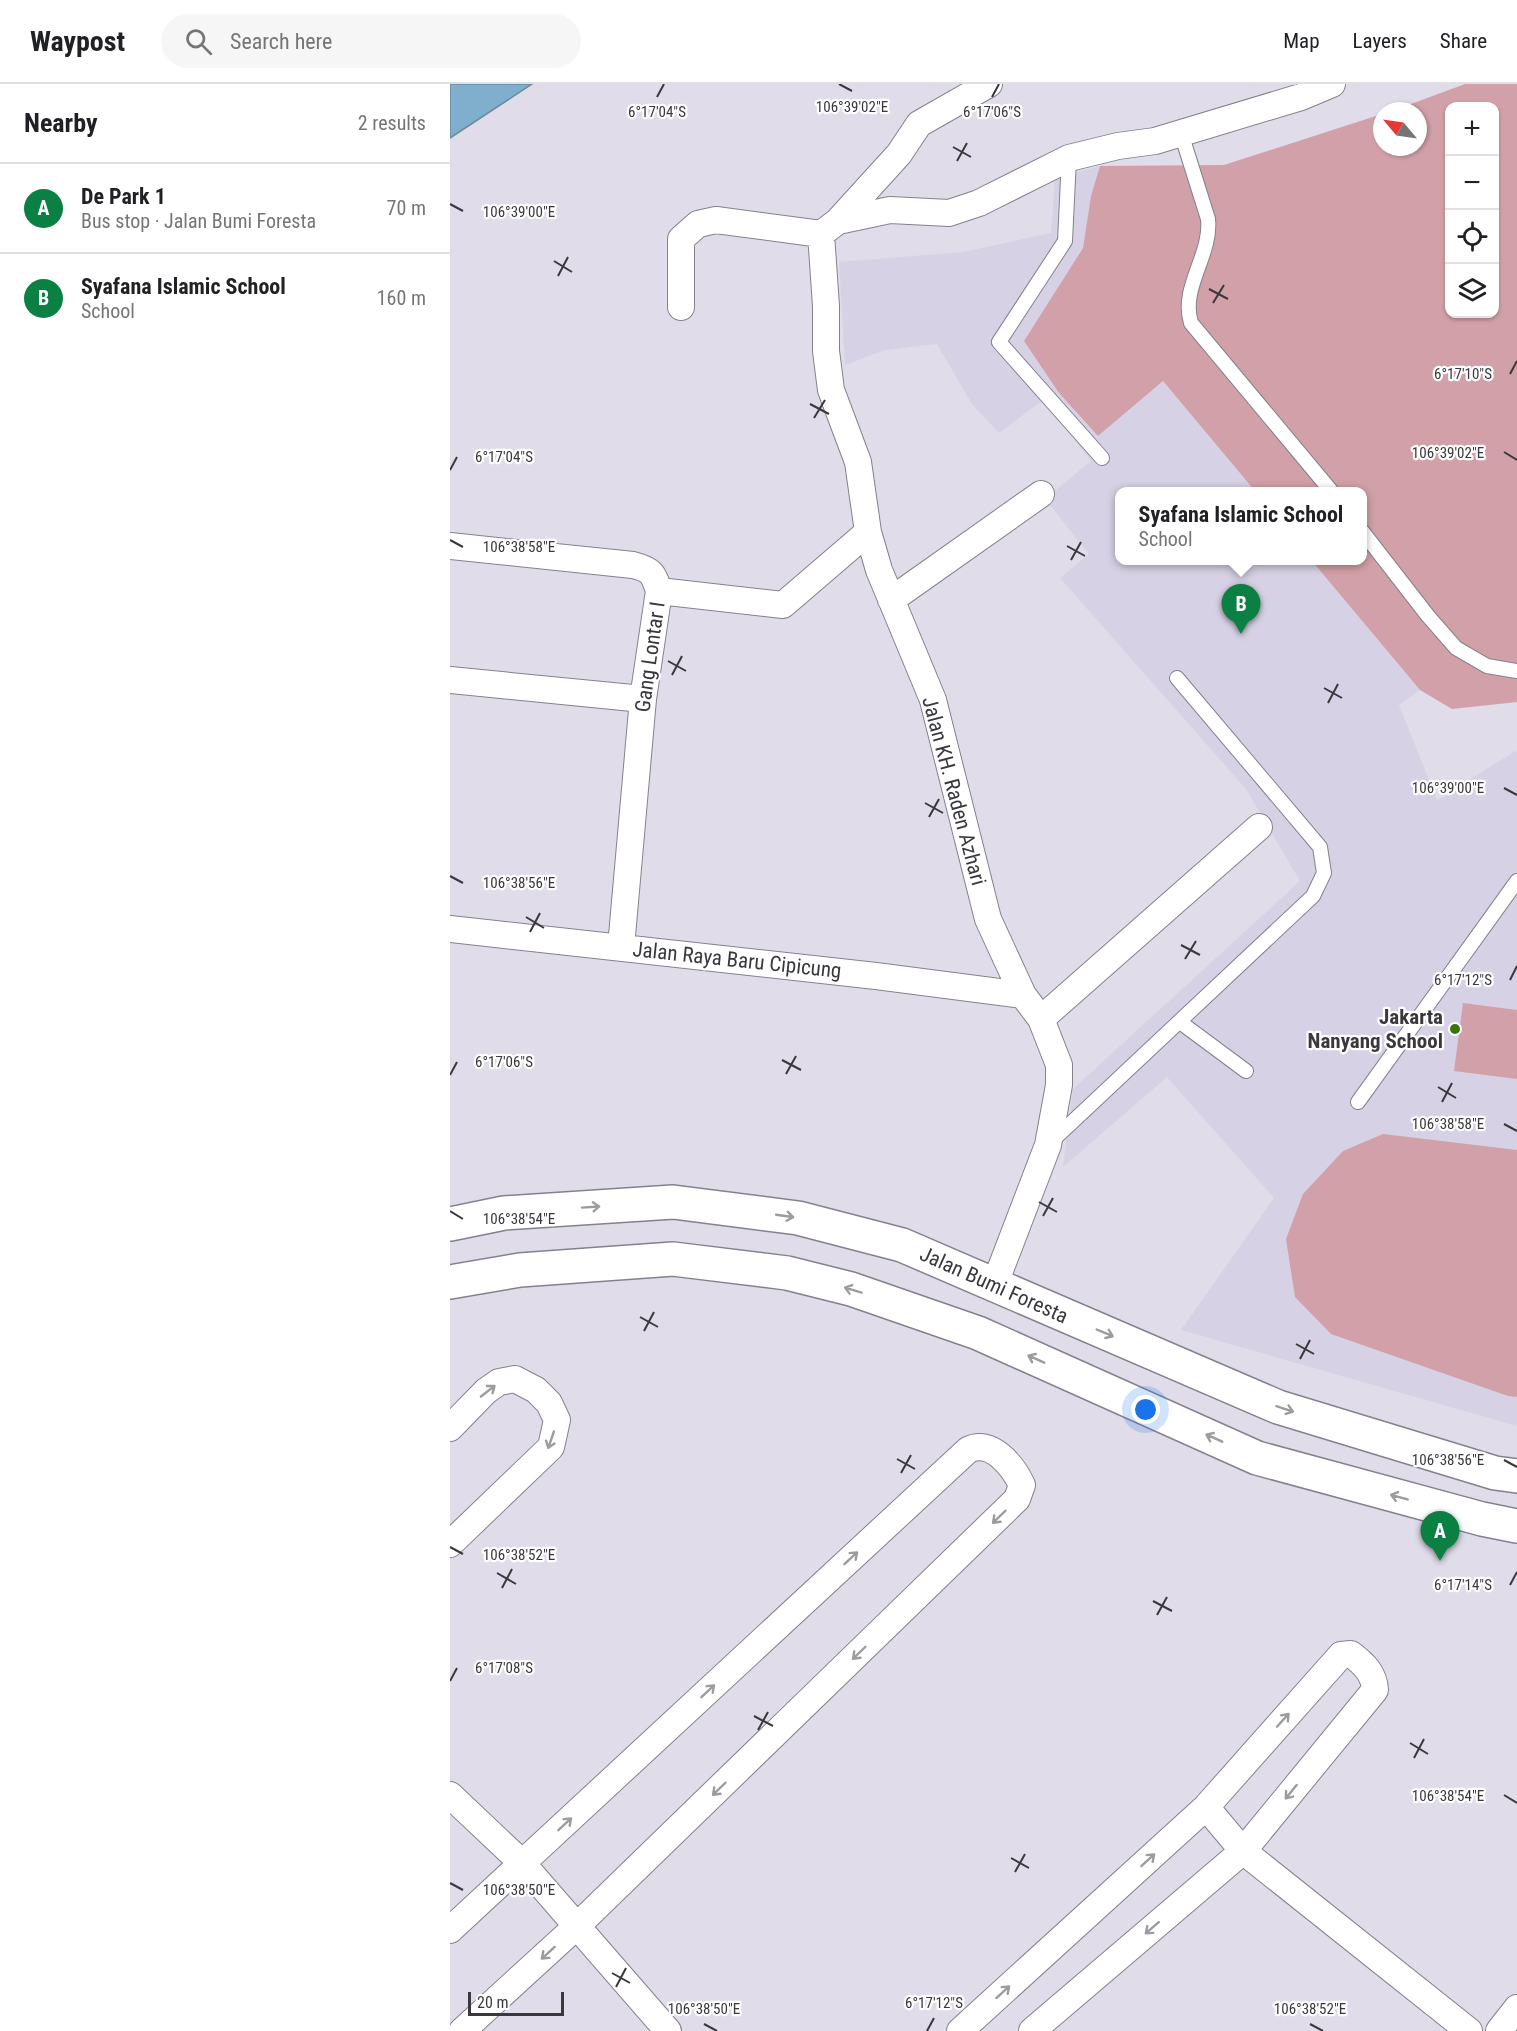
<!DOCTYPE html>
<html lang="en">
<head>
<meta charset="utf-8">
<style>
  :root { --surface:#fff; --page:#f6f6f6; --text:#202124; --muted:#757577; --line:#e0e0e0; --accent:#0b8043 }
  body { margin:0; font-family:"Roboto Condensed",sans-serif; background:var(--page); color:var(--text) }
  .controls { position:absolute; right:18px; top:18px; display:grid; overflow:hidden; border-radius:12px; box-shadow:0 2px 4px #0004 }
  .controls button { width:54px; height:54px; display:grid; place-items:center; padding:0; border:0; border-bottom:2px solid var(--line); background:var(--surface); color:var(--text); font:30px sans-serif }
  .compass { position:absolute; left:923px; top:18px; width:54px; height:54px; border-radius:50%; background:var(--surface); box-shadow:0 2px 4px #0004; rotate:299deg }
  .scale { position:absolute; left:18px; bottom:15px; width:96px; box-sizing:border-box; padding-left:6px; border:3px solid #3a383d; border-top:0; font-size:16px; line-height:21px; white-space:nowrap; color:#3a383d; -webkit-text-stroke:4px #fff; paint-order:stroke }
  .you { position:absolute; left:696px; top:1326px; width:21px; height:21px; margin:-15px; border:4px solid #fff; border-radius:50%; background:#1a73e8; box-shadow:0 0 0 9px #1a73e833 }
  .badge { display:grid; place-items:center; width:39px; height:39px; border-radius:50%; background:var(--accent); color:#fff; font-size:20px; font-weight:700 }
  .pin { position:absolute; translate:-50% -50px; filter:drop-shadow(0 2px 3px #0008) }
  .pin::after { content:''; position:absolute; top:32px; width:21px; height:18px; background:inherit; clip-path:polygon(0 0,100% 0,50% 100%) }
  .popup { position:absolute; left:665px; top:403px; width:252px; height:78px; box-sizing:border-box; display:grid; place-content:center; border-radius:12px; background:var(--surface); filter:drop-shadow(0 2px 4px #0005); font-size:20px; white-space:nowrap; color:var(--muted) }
  .popup b { font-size:22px; color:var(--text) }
  .popup::after { content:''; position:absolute; left:50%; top:100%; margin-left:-12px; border:12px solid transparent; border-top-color:var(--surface) }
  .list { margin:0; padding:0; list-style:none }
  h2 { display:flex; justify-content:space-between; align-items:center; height:78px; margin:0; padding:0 24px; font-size:26px }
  h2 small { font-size:20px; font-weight:400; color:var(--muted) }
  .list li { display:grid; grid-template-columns:39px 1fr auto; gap:18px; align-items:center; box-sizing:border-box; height:90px; padding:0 24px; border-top:2px solid var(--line) }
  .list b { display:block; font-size:22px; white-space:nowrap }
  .list p { margin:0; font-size:20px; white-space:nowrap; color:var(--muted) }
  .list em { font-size:20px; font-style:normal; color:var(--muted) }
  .icon { flex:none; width:33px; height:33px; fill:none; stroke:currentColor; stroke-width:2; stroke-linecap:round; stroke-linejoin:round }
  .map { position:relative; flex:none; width:1067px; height:1947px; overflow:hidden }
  header { display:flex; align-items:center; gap:36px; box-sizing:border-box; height:84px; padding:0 30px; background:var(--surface); border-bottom:2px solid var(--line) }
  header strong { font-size:28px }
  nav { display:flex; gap:33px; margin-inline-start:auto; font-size:21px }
  .search { width:420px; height:54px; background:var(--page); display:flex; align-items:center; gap:15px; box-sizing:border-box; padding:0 21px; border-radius:33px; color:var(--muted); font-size:22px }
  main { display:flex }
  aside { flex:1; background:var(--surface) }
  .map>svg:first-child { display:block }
  .built { fill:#d7d1e5 }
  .green { fill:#d2a0a8; fill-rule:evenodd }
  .water { fill:#7fafcc; stroke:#6a8ba1; stroke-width:1.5 }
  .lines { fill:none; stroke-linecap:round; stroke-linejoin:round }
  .lane-casing { stroke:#85818c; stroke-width:16 }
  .street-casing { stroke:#85818c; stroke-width:28 }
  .secondary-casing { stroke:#85818c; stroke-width:36 }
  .lane { stroke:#fff; stroke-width:14 }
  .street { stroke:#fff; stroke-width:26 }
  .secondary { stroke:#fff; stroke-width:33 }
  .oneway { stroke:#9c9c9e }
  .ticks { fill:none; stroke:#3a383d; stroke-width:2 }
  .poi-dot { fill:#3a7509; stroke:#fff; stroke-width:2 }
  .labels { text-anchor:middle; stroke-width:4.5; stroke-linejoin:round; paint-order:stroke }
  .street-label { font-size:21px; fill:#3a383d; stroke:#fff }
  .poi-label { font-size:21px; font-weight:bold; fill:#3a383d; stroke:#fff; text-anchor:end }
  .ticks-label { font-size:15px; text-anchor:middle; fill:#3a383d; stroke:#fff; stroke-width:4.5; stroke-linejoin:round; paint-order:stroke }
</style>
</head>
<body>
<header>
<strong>Waypost</strong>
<div class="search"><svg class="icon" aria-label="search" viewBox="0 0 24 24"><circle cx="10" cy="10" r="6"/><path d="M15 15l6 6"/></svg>Search here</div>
<nav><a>Map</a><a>Layers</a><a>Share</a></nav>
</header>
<main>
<aside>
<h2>Nearby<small>2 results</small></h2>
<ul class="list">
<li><span class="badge">A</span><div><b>De Park 1</b><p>Bus stop · Jalan Bumi Foresta</p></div><em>70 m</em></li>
<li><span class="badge">B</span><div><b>Syafana Islamic School</b><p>School</p></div><em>160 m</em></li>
</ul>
</aside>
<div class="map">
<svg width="1067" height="1947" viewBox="0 0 1067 1947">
  <rect width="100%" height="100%" fill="#e0dce9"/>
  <path class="built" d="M650,82L641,112L633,164L574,257L609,309L648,352L713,297L805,407L670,408V476L862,477L970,606L949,621L987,716L1067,666V1342L731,1246L824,1114L717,993L613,1083L623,1005L850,797L796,705L610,494L639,470L595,415L641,377L593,316L549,349L522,320L487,260L435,266L395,281L389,178L513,168L601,149L605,94Z"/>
  <path class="green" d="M1015,0H1067V618L1002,625L970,606L862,477L912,476V408L805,407L713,297L648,352L609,309L574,257L633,164L641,112L650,82L774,81L932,30V63H968V27H942ZM1000,22H1044V230H1000Z
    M1013,919L1067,926V995L1004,987Z
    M933,1050L1067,1066V1313L1058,1312L881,1250L845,1213L836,1155L853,1110L893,1067Z"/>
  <path class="water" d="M0,0H82L0,54Z"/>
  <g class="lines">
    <defs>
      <path id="lane" d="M731,49L758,135C762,171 730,203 741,239L882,408
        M619,74L615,157L549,258L652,374
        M912,447L978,532L1006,564L1037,582L1067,587
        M730,938L796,987
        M908,1018L1067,797
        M602,1057L863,812L874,789L870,763L727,594"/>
      <path id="street" d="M539,0L469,40L449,70L388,137L371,150L376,222V267L381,306L408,378L418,448L429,486L483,616L538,835L573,911L591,935L609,981V1001L598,1061L544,1202
        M388,137L440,126L499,129L529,119L619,74L668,62L705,57L851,13L882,0
        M231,223V155L248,140L266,136L371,150
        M0,462L183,481C202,486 203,489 209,507L193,615L171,863
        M209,507L333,521L418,448
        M441,516L591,410
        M0,596L193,615
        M0,845L426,892L573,911
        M591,935L809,743
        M0,1344L36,1307L49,1298L65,1295L86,1306L99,1319L107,1336L101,1363L0,1460
        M0,1711L72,1779L218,1947
        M756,1723L793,1767L1019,1947
        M0,1846L518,1366C541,1354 563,1382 572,1401L567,1415L128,1841L12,1947
        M510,1947L756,1723L891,1571L901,1570C914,1580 924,1589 925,1606L793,1767L582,1947
        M1049,1947L1067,1924"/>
      <path id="secondary" d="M0,1140L54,1129L223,1118L348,1134L452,1161L828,1323L1045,1389L1067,1392
        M0,1198L70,1186L223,1175L337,1189L401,1205L528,1249L807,1374L1032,1435L1067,1442"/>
    </defs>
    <use href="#lane" class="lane-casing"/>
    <use href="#street" class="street-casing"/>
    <use href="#secondary" class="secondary-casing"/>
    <use href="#lane" class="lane"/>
    <use href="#street" class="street"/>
    <use href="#secondary" class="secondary"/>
  </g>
  <defs><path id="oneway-shaft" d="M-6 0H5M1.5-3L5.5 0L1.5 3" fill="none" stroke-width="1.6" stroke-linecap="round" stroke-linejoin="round" transform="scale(1.5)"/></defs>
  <g class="oneway">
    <use href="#oneway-shaft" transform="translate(141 1123) rotate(-4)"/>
    <use href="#oneway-shaft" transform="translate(335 1132) rotate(8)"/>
    <use href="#oneway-shaft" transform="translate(403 1206) rotate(-163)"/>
    <use href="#oneway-shaft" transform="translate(655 1249) rotate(23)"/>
    <use href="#oneway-shaft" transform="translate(586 1275) rotate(-156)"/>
    <use href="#oneway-shaft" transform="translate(38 1307) rotate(-38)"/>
    <use href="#oneway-shaft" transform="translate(835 1325) rotate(18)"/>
    <use href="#oneway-shaft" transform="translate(764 1354) rotate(-156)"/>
    <use href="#oneway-shaft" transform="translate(101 1356) rotate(109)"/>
    <use href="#oneway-shaft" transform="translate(949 1413) rotate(-165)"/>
    <use href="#oneway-shaft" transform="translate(549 1433) rotate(136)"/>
    <use href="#oneway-shaft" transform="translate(401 1474) rotate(-43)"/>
    <use href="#oneway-shaft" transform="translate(409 1569) rotate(136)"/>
    <use href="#oneway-shaft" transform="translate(258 1607) rotate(-43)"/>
    <use href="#oneway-shaft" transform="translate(833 1636) rotate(-48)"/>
    <use href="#oneway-shaft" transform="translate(269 1705) rotate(136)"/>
    <use href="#oneway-shaft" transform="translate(841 1708) rotate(129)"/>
    <use href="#oneway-shaft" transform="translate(115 1740) rotate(-43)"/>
    <use href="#oneway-shaft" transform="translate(698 1776) rotate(-42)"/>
    <use href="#oneway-shaft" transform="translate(702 1844) rotate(139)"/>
    <use href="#oneway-shaft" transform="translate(98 1869) rotate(138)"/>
    <use href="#oneway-shaft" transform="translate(553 1908) rotate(-42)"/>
  </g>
  <path class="ticks" d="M389,0L402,7M207,13L214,0M542,13L549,0M503,63L521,73M507,77L517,59M0,120L13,127M104,177L122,188M108,192L118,173M759,205L778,215M763,219L774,201M1060,290L1067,277M360,320L379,330M364,334L375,316M1054,368L1067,376M0,386L7,373M0,456L13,463M617,462L635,472M621,476L631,458M218,577L236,587M222,591L232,572M874,604L892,614M878,619L888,600M1054,704L1067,711M475,719L493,729M479,733L489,715M0,792L13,799M76,833L94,844M80,848L90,829M731,861L750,871M735,875L746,857M1060,896L1067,882M332,976L351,986M336,990L346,972M0,991L7,978M988,1003L1006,1014M992,1018L1002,999M1054,1040L1067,1047M589,1118L607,1128M0,1127L13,1135M593,1132L603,1114M190,1233L208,1243M194,1247L204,1228M846,1260L864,1270M850,1275L860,1256M447,1375L465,1385M1054,1376L1067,1383M451,1389L461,1371M0,1463L13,1470M47,1489L66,1500M1060,1501L1067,1488M52,1504L62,1485M703,1517L722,1527M707,1531L717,1513M0,1597L7,1584M304,1632L323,1642M308,1646L318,1628M960,1659L978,1670M964,1674L974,1655M1054,1711L1067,1719M561,1774L579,1784M565,1788L575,1770M0,1799L13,1806M162,1889L180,1899M166,1903L176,1884M254,1940L267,1947M860,1940L873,1947M477,1947L484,1934"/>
  <circle class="poi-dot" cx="1005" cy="945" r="6"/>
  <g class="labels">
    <g class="street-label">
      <text transform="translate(200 573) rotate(-82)" y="7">Gang Lontar I</text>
      <text transform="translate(504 707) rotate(75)" y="7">Jalan KH. Raden Azhari</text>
      <text transform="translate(287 876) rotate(6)" y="7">Jalan Raya Baru Cipicung</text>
      <text transform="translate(544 1201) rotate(24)" y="7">Jalan Bumi Foresta</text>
    </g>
    <g class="poi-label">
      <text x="993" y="940">Jakarta<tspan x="993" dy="24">Nanyang School</tspan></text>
    </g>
  </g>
  <g class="ticks-label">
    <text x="402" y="28">106°39'02"E</text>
    <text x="207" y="33">6°17'04"S</text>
    <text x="542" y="33">6°17'06"S</text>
    <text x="69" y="133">106°39'00"E</text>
    <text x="1013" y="295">6°17'10"S</text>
    <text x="998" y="374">106°39'02"E</text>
    <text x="54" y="378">6°17'04"S</text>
    <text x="69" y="468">106°38'58"E</text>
    <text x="998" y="709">106°39'00"E</text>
    <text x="69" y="804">106°38'56"E</text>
    <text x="1013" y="901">6°17'12"S</text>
    <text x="54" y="983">6°17'06"S</text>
    <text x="998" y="1045">106°38'58"E</text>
    <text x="69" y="1140">106°38'54"E</text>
    <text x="998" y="1381">106°38'56"E</text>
    <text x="69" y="1476">106°38'52"E</text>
    <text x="1013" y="1506">6°17'14"S</text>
    <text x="54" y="1589">6°17'08"S</text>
    <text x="998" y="1717">106°38'54"E</text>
    <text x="69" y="1811">106°38'50"E</text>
    <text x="484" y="1924">6°17'12"S</text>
    <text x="254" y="1930">106°38'50"E</text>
    <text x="860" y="1930">106°38'52"E</text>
  </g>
</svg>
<div class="controls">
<button>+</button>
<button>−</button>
<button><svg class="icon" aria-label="locate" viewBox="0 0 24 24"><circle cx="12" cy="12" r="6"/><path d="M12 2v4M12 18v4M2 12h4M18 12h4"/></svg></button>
<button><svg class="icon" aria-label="layers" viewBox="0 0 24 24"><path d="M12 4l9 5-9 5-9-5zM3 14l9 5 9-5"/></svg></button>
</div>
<svg class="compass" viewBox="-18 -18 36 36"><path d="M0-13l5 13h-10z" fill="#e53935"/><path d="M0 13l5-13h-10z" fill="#757577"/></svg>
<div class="scale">20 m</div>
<div class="you"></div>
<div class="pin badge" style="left:990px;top:1477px">A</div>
<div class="pin badge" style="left:791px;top:550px">B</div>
<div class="popup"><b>Syafana Islamic School</b>School</div>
</div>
</main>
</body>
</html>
